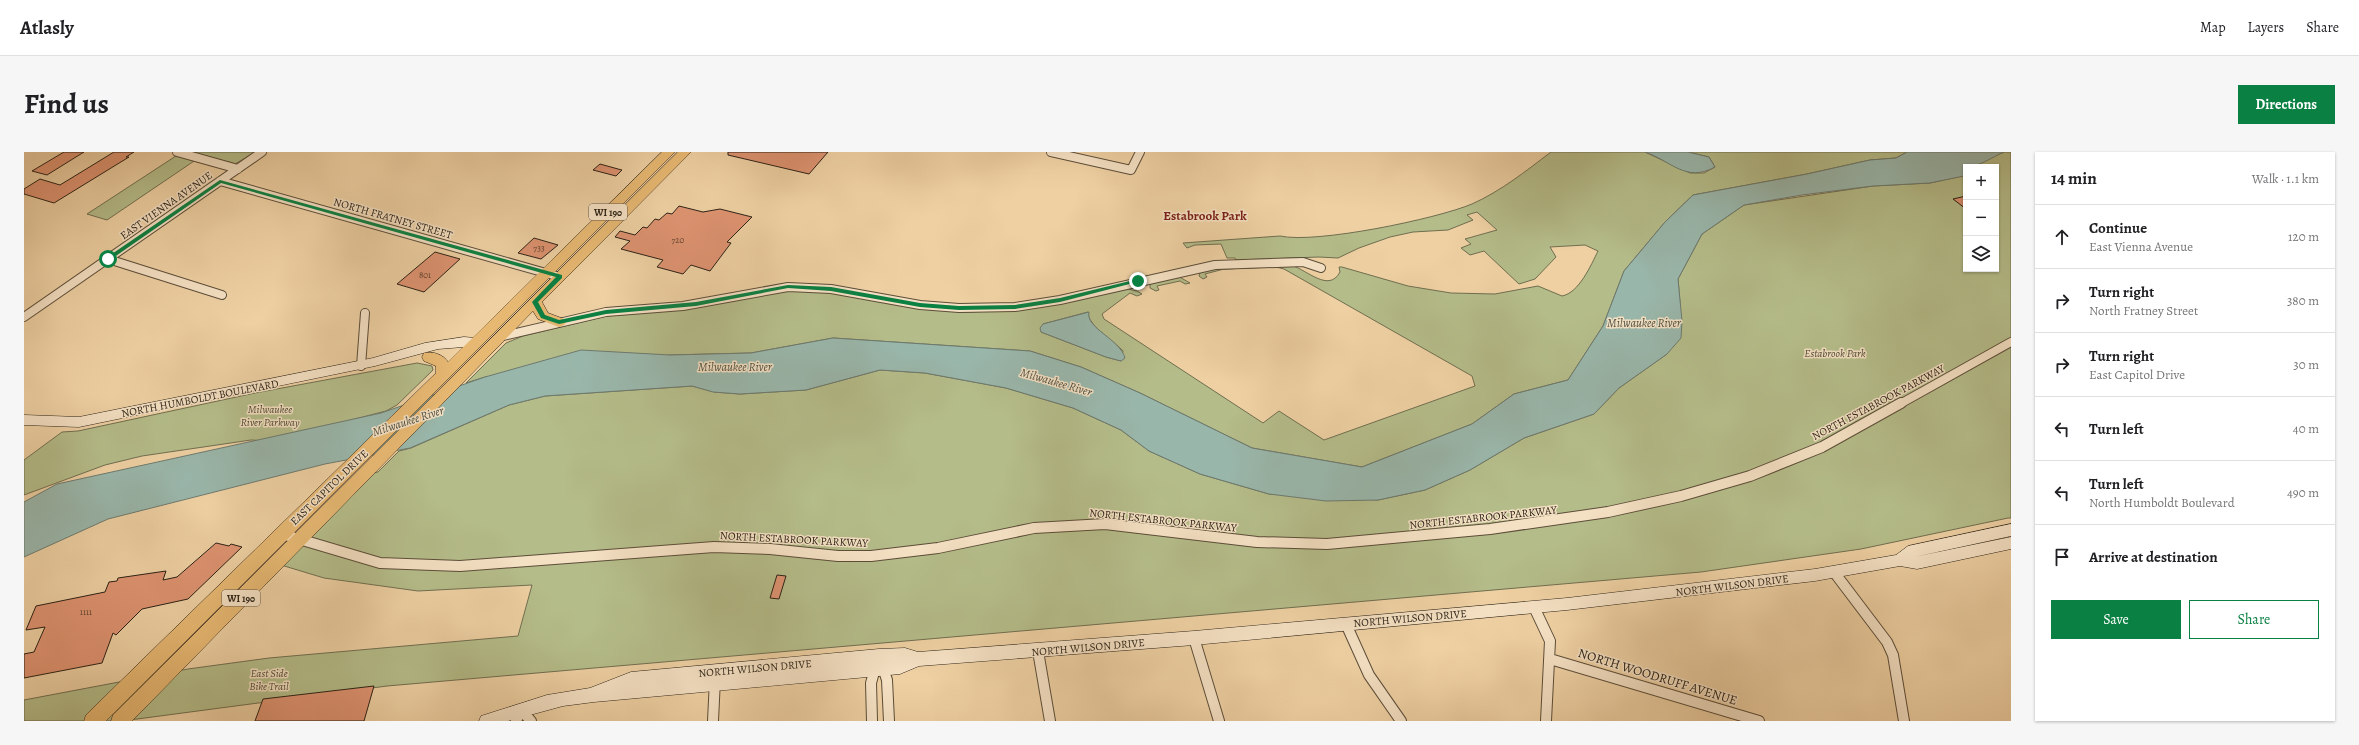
<!DOCTYPE html>
<html lang="en">
<head>
<meta charset="utf-8">
<style>
  :root { --surface:#fff; --page:#f6f6f6; --text:#202124; --muted:#757577; --line:#e0e0e0; --accent:#0b8043 }
  body { margin:0; font-family:Alegreya,serif; background:var(--page); color:var(--text) }
  .controls { position:absolute; right:12px; top:12px; display:grid; overflow:hidden; border-radius:0px; box-shadow:0 1px 3px #0004 }
  .controls button { width:36px; height:36px; display:grid; place-items:center; padding:0; border:0; border-bottom:1px solid var(--line); background:var(--surface); color:var(--text); font:20px sans-serif }
  .stop { position:absolute; width:12px; height:12px; margin:-9px; border:3px solid #0b8043; border-radius:50%; background:#fff }
  .stop.end { background:#0b8043; border-color:#fff; box-shadow:0 1px 4px #0008 }
  .list { margin:0; padding:0; list-style:none }
  h2 { display:flex; justify-content:space-between; align-items:center; height:52px; margin:0; padding:0 16px; font-size:17px }
  h2 small { font-size:13px; font-weight:400; color:var(--muted) }
  .list li { display:grid; grid-template-columns:26px 1fr auto; gap:12px; align-items:center; box-sizing:border-box; height:64px; padding:0 16px; border-top:1px solid var(--line) }
  .list b { display:block; font-size:15px; white-space:nowrap }
  .list p { margin:0; font-size:13px; white-space:nowrap; color:var(--muted) }
  .list em { font-size:13px; font-style:normal; color:var(--muted) }
  .actions { display:flex; gap:8px; padding:12px 16px }
  .actions a { flex:1; padding:9px 0; border:1px solid var(--accent); border-radius:0px; text-align:center; font-size:14px; color:var(--accent) }
  .actions .main { background:var(--accent); color:#fff }
  .icon { flex:none; width:22px; height:22px; fill:none; stroke:currentColor; stroke-width:2; stroke-linecap:round; stroke-linejoin:round }
  .map { position:relative; flex:none; width:1987px; height:569px; overflow:hidden; border-radius:0px }
  header { display:flex; align-items:center; gap:24px; box-sizing:border-box; height:56px; padding:0 20px; background:var(--surface); border-bottom:1px solid var(--line) }
  header strong { font-size:19px }
  nav { display:flex; gap:22px; margin-inline-start:auto; font-size:14px }
  .intro { display:flex; align-items:center; justify-content:space-between; box-sizing:border-box; height:96px; padding:0 24px }
  h1 { margin:0; font-size:28px }
  .button { padding:10px 18px; border-radius:0px; background:var(--accent); color:#fff; font-size:14px; font-weight:700 }
  main { display:flex; gap:24px; padding:0 24px }
  aside { flex:1; background:var(--surface); border-radius:0px; box-shadow:0 1px 3px #0004 }
  .map>svg:first-child { display:block }
  .green { fill:#b4bc89; stroke:#706e50; fill-rule:evenodd }
  .water { fill:#99b6aa; stroke:#6d7a6f }
  .building { fill:#de9371; stroke:#2b2116 }
  .lines { fill:none; stroke-linecap:round; stroke-linejoin:round }
  .street-far1-casing { stroke:#5c4d39; stroke-width:10 }
  .street-casing { stroke:#5c4d39; stroke-width:12 }
  .secondary-casing { stroke:#2b2116; stroke-width:1 }
  .primary-casing { stroke:#2b2116; stroke-width:1 }
  .street-far1 { stroke:#f4e0c3; stroke-width:8 }
  .street { stroke:#f4e0c3; stroke-width:10 }
  .secondary { fill:#f4e0c3; fill-rule:evenodd }
  .primary { fill:#e7b872; fill-rule:evenodd }
  .route { fill:#0b8043 }
  .labels { text-anchor:middle; stroke-width:3; stroke-linejoin:round; paint-order:stroke }
  .number-label { font-size:9px; fill:#583e2d }
  .shield { fill:#f4e0c3; stroke:#675a4a; stroke-width:1 }
  .shield-label { font-size:10px; font-weight:bold; fill:#2b2116 }
  .street-label { font-size:11px; fill:#2b2116; stroke:#f4e0c3 }
  .park-label { font-size:11px; font-style:italic; fill:#4d4833; stroke:#f4e0c3 }
  .water-label { font-size:12px; font-style:italic; fill:#4c4e42; stroke:#f4e0c3 }
  .quarter-label { font-size:13px; font-weight:bold; fill:#7a1f14; stroke:#f4e0c3 }
  .near-street-label { font-size:13px; fill:#2b2116; stroke:#f4e0c3 }
</style>
</head>
<body>
<header>
<strong>Atlasly</strong>
<nav><a>Map</a><a>Layers</a><a>Share</a></nav>
</header>
<div class="intro"><h1>Find us</h1><a class="button">Directions</a></div>
<main>
<div class="map">
<svg width="1987" height="569" viewBox="0 0 1987 569">
  <rect width="100%" height="100%" fill="#eed0a3"/>
  <filter id="stains"><feTurbulence type="fractalNoise" baseFrequency=".005" numOctaves="4"/><feColorMatrix values="0 0 0 0 .2 0 0 0 0 .09 0 0 0 0 .02 0 0 0 .5 -.17"/></filter>
  <radialGradient id="worn" r=".72"><stop offset=".6" stop-color="#630" stop-opacity="0"/><stop offset="1" stop-color="#630" stop-opacity=".3"/></radialGradient>
  <path class="green" d="M158,0H232L211,12L179,3L83,68L63,62Z
    M1527,0H1621L1666,21H1680L1691,15L1685,5L1664,0H1883L1872,6L1846,8L1783,22L1669,43L1641,70L1600,119L1579,174L1544,228L1490,242L1448,272L1338,315L1228,296L1116,241L1057,215L1006,199L809,186L727,201L646,203L461,225L442,231L482,191L499,184L587,163L755,138H792L902,157L944,160L997,158L1028,153L1099,136L1113,139L1118,142L1113,144L1106,141L1078,162L1080,167L1239,271L1255,259L1300,288L1451,234L1448,224L1260,117L1252,115L1200,117L1181,122L1183,125L1179,127L1175,124L1177,118L1269,114C1283,118 1305,141 1316,120L1315,115H1318L1384,134L1427,141L1471,142L1514,134L1538,144C1555,141 1567,113 1574,99L1561,93L1526,95L1532,105L1511,127L1495,132L1460,99L1446,103L1437,96L1447,92L1441,87L1473,78L1453,60L1443,63L1449,68L1424,78L1389,80L1366,85L1335,96L1314,106L1295,105L1212,108L1211,106H1203L1197,92L1171,93L1163,96L1159,91L1256,84C1292,92 1412,67 1448,52C1477,39 1502,19 1527,0ZM1064,160C1063,173 1090,189 1099,199L1097,209L1082,205L1017,180L1019,172Z
    M1980,0H1987V366H1984L1837,397L1677,420L363,534L98,569H0V548L164,517L245,506L494,484L508,433L394,439L300,426L257,413L349,321L354,320L375,299L387,296L485,253L521,244L668,234L691,240L716,242L782,238L856,218L901,221L982,236L1049,256L1097,278L1125,299L1176,322L1245,342L1354,348L1401,338L1446,318L1500,286L1570,262L1595,236L1643,202L1656,151L1654,127L1678,82L1720,53L1849,34L1906,31L1942,23V117H1972V15H1951L1959,9Z
    M1152,123L1166,131L1161,132L1156,129L1133,134L1135,138L1132,139L1126,136V131Z
    M393,211L408,214L409,218L373,253L362,259L246,289L227,288L118,304L81,313L0,343V308L38,280L54,279L231,241Z"/>
  <path class="water" d="M1621,0H1664L1685,5L1691,15C1662,31 1647,9 1621,0Z
    M1883,0H1980C1968,5 1955,15 1942,15L1940,24L1906,31L1849,34L1778,43L1720,53L1678,82L1654,127L1658,169L1657,186L1643,202L1595,236L1570,262L1500,286L1446,318L1401,338L1354,348L1302,349L1245,342L1176,322L1125,299L1097,278L1049,256L982,236L901,221L856,218L782,238L716,242L689,240L668,234L521,244L485,253L386,296L301,312L84,367L0,405V350L33,332L357,261L461,225L557,198L646,203L727,201L809,186L1006,199L1057,215L1116,241L1228,296L1338,315L1448,272L1490,242L1544,228L1579,174L1600,119L1641,70L1669,43L1783,22L1846,8L1872,6Z
    M1065,160C1061,176 1096,187 1101,206L1097,209L1082,205L1017,180L1016,176L1019,172Z"/>
  <path class="building" d="M40,0H60L23,23L8,19Z
    M90,0H110L102,5H105L30,51L0,42V37L16,27L36,33Z
    M704,0H804L785,22L704,3Z
    M576,12L594,17L598,18L592,24L569,18Z
    M1942,44V57L1929,47Z
    M655,54L679,60L696,57L728,65L703,90L707,91L686,119L667,113L659,122L633,115L639,108L597,97L606,89L591,85L596,79L611,83L619,75L623,76L631,67L635,68L643,61L648,62Z
    M510,86L534,93L517,107L494,101Z
    M411,100L436,107L400,140L373,132Z
    M192,391L205,394L207,392L218,395L164,447L118,457L92,483L89,481L78,511L0,526V502L10,500L21,475L2,478L12,454L81,440L85,430L93,429L94,426L142,419L139,428L153,425Z
    M753,423L762,424L755,447L746,446Z
    M350,534L340,569H231L239,547Z"/>
  <g class="lines">
    <defs>
      <path id="street-far1" d="M153,0L214,17
        M1027,0L1107,18L1116,0
        M196,29L536,125
        M84,107L198,143
        M0,165L238,0
        M475,185L582,160L659,154L764,135L807,137L896,153L935,156L991,155L1036,148L1191,113L1279,110L1297,116
        M337,214L341,161
        M1876,252L1987,190"/>
      <path id="street" d="M258,382L356,411L436,414L690,395L746,397L814,404H847L914,396L1010,376L1081,372L1233,390L1303,392L1466,377L1584,360L1657,344L1726,324L1798,295L1877,251
        M1810,420L1863,490L1869,503L1880,569
        M1510,455L1526,489L1522,569
        M1322,472L1345,523L1377,569
        M1170,486L1195,569
        M1014,499L1026,569
        M1526,507L1735,569
        M858,513L863,528L865,569
        M492,569L497,558L507,569
        M689,569L691,527
        M848,569L847,531L852,513"/>
      <path id="secondary" d="M440,185L452,186L458,190L452,194L414,197L351,214L55,275L0,273V263L55,265L349,206L401,191Z
        M1987,372V384L1890,405L1987,385V397L1893,417L1876,414L1791,429L1543,458L1170,493L895,514L876,522L570,550L539,554L484,569H455L457,564L523,543L566,536L607,520L855,497L881,496L894,500L1170,479L1543,446L1791,417L1872,403L1884,394Z"/>
      <path id="primary" d="M638,0H651L82,569H60L62,563L412,221V214L400,209L398,205L400,201C408,199 419,202 424,210Z
        M654,0H667L518,150L524,161L540,167L542,170L540,173L535,175L514,167L509,159L108,569H87L89,563Z"/>
    </defs>
    <use href="#street-far1" class="street-far1-casing"/>
    <use href="#street" class="street-casing"/>
    <use href="#secondary" class="secondary-casing"/>
    <use href="#primary" class="primary-casing"/>
    <use href="#street-far1" class="street-far1"/>
    <use href="#street" class="street"/>
    <use href="#secondary" class="secondary"/>
    <use href="#primary" class="primary"/>
  </g>
  <path class="route" d="M196,28L538,123V126L514,150L521,163L535,168L582,158L672,150L764,133L807,135L896,151L935,154L991,153L1036,146L1114,127L1117,129L1036,150L991,157L935,158L896,155L807,139L764,136L672,154L582,162L535,172L517,166L508,150L532,125L197,31L86,108H82V106Z"/>
  <g class="labels">
    <g class="number-label">
      <text x="654" y="91">720</text>
      <text x="515" y="99">733</text>
      <text x="401" y="126">801</text>
      <text x="62" y="463">1111</text>
    </g>
    <g class="shield">
      <rect x="565" y="52" width="38" height="16" rx="3"/>
      <rect x="198" y="438" width="38" height="16" rx="3"/>
    </g>
    <g class="shield-label">
      <text x="584" y="64">WI 190</text>
      <text x="217" y="450">WI 190</text>
    </g>
    <g class="street-label">
      <text transform="translate(142 53) rotate(-35)" y="4">EAST VIENNA AVENUE</text>
      <text transform="translate(369 66) rotate(16)" y="4">NORTH FRATNEY STREET</text>
      <text transform="translate(176 246) rotate(-11)" y="4">NORTH HUMBOLDT BOULEVARD</text>
      <text transform="translate(1854 250) rotate(-28)" y="4">NORTH ESTABROOK PARKWAY</text>
      <text transform="translate(305 335) rotate(-44)" y="4">EAST CAPITOL DRIVE</text>
      <text transform="translate(1459 365) rotate(-6)" y="4">NORTH ESTABROOK PARKWAY</text>
      <text transform="translate(1139 368) rotate(6)" y="4">NORTH ESTABROOK PARKWAY</text>
      <text transform="translate(770 387) rotate(3)" y="4">NORTH ESTABROOK PARKWAY</text>
      <text transform="translate(1708 433) rotate(-7)" y="4">NORTH WILSON DRIVE</text>
      <text transform="translate(1386 466) rotate(-5)" y="4">NORTH WILSON DRIVE</text>
      <text transform="translate(1064 495) rotate(-5)" y="4">NORTH WILSON DRIVE</text>
      <text transform="translate(731 516) rotate(-5)" y="4">NORTH WILSON DRIVE</text>
    </g>
    <g class="park-label">
      <text x="1811" y="205">Estabrook Park</text>
      <text x="246" y="261">Milwaukee<tspan x="246" dy="13">River Parkway</tspan></text>
      <text x="245" y="525">East Side<tspan x="245" dy="13">Bike Trail</tspan></text>
    </g>
    <g class="water-label">
      <text x="1620" y="175">Milwaukee River</text>
      <text x="711" y="219">Milwaukee River</text>
      <text transform="translate(1032 230) rotate(16)" y="4">Milwaukee River</text>
      <text transform="translate(384 269) rotate(-18)" y="4">Milwaukee River</text>
    </g>
    <g class="quarter-label">
      <text x="1181" y="68">Estabrook Park</text>
    </g>
    <g class="near-street-label">
      <text transform="translate(1634 524) rotate(17)" y="5">NORTH WOODRUFF AVENUE</text>
    </g>
  </g>
  <rect width="100%" height="100%" filter="url(#stains)"/>
  <rect width="100%" height="100%" fill="url(#worn)"/>
</svg>
<div class="controls">
<button>+</button>
<button>−</button>
<button><svg class="icon" aria-label="layers" viewBox="0 0 24 24"><path d="M12 4l9 5-9 5-9-5zM3 14l9 5 9-5"/></svg></button>
</div>
<div class="stop" style="left:84px;top:107px"></div>
<div class="stop end" style="left:1114px;top:129px"></div>
</div>
<aside>
<h2>14 min<small>Walk · 1.1 km</small></h2>
<ul class="list">
<li><svg class="icon" aria-label="ahead" viewBox="0 0 24 24"><path d="M12 20V5M6 11l6-6 6 6"/></svg><div><b>Continue</b><p>East Vienna Avenue</p></div><em>120 m</em></li>
<li><svg class="icon" aria-label="right" viewBox="0 0 24 24"><path d="M7 20v-9h11M14 6l5 5-5 5"/></svg><div><b>Turn right</b><p>North Fratney Street</p></div><em>380 m</em></li>
<li><svg class="icon" aria-label="right" viewBox="0 0 24 24"><path d="M7 20v-9h11M14 6l5 5-5 5"/></svg><div><b>Turn right</b><p>East Capitol Drive</p></div><em>30 m</em></li>
<li><svg class="icon" aria-label="left" viewBox="0 0 24 24"><path d="M17 20v-9H6M10 6l-5 5 5 5"/></svg><div><b>Turn left</b></div><em>40 m</em></li>
<li><svg class="icon" aria-label="left" viewBox="0 0 24 24"><path d="M17 20v-9H6M10 6l-5 5 5 5"/></svg><div><b>Turn left</b><p>North Humboldt Boulevard</p></div><em>490 m</em></li>
<li><svg class="icon" aria-label="arrive" viewBox="0 0 24 24"><path d="M6 21V4h12l-3 4 3 4H6"/></svg><div><b>Arrive at destination</b></div></li>
</ul>
<div class="actions"><a class="main">Save</a><a>Share</a></div>
</aside>
</main>
</body>
</html>
